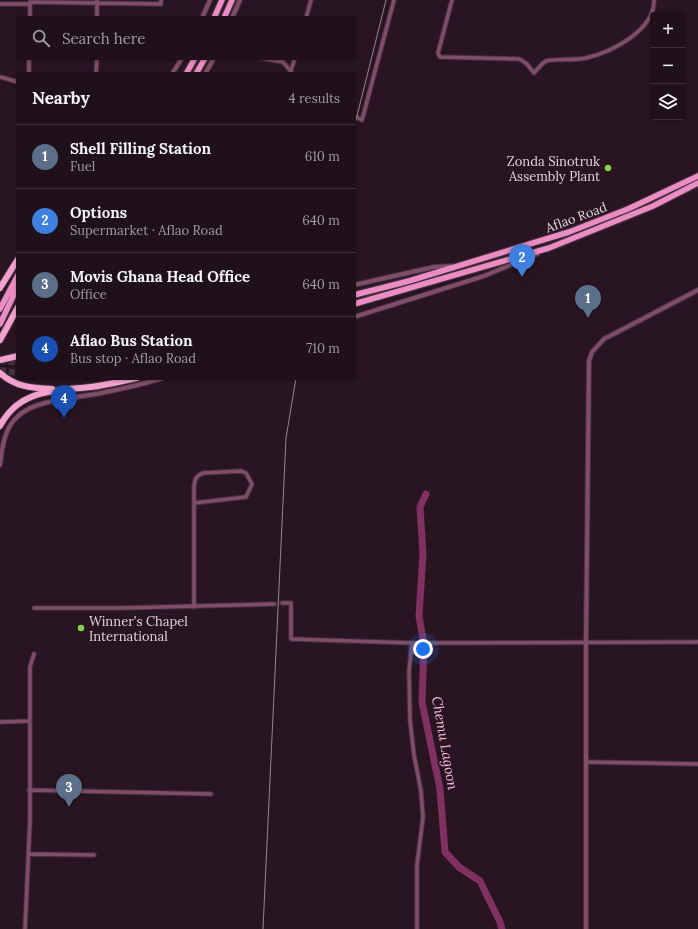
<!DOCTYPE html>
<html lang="en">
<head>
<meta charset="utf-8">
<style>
  :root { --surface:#1f1019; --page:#271922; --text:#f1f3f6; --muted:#a19da2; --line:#3c3038; --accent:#2563eb }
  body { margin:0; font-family:Lora,serif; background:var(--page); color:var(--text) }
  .controls { position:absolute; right:12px; top:12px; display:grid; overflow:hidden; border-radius:4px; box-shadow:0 1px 3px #0004 }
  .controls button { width:36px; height:36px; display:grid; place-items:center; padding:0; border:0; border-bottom:1px solid var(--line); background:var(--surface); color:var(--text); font:20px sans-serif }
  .you { position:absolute; left:423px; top:649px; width:14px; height:14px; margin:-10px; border:3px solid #fff; border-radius:50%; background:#1a73e8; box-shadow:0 0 0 6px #1a73e833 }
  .badge { display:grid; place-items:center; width:26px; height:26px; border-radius:50%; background:var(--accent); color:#fff; font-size:13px; font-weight:700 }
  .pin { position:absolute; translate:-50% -33px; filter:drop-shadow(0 1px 2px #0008) }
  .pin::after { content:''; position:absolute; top:21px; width:14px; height:12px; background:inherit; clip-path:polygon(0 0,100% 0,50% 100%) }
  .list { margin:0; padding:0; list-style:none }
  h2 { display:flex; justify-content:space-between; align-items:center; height:52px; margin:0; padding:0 16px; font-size:17px }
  h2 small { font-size:13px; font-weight:400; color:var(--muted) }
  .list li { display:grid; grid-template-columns:26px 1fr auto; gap:12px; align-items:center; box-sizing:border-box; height:64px; padding:0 16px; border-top:1px solid var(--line) }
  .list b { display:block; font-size:15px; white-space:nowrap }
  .list p { margin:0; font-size:13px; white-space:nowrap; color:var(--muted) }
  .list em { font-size:13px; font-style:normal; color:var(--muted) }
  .icon { flex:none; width:22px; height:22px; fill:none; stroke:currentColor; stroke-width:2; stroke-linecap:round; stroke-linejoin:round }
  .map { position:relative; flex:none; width:698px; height:929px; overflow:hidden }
  .search { position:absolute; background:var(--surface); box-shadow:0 1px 3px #0004; left:16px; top:16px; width:340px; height:44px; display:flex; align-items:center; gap:10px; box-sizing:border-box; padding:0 14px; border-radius:4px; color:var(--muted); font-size:15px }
  .panel { position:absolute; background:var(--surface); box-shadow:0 1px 3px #0004; left:16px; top:72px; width:340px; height:308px; border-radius:4px }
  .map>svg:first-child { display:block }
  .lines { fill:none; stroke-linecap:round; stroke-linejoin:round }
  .river { stroke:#813062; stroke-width:7 }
  .minor-tunnel { stroke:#45323d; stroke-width:3.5; stroke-dasharray:3.5 2; stroke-linecap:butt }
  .motorway-tunnel { stroke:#45323d; stroke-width:6; stroke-dasharray:6 3; stroke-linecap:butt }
  .minor-casing { stroke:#43303b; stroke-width:5.5 }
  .tertiary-casing { stroke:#43303b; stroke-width:6 }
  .trunk-casing { stroke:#43303b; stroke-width:8 }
  .motorway-casing { stroke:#43303b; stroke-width:8 }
  .minor { stroke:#814b6a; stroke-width:3.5 }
  .tertiary { stroke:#814b6a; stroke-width:4 }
  .trunk { stroke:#ec8cc4; stroke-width:5.5 }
  .motorway { stroke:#f2a1cf; stroke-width:6 }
  .rail { stroke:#96868f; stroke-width:1 }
  .poi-dot { fill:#82d04f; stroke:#291521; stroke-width:1.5 }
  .labels { text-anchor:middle; stroke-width:4; stroke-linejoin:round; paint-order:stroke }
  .poi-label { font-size:13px; fill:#e2d4db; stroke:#291521; text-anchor:end }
  .street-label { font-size:13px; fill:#e2d4db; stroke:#291521 }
  .water-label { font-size:14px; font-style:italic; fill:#fbb6dc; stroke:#291521 }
</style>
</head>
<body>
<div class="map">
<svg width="698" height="929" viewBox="0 0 698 929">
  <rect width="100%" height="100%" fill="#291521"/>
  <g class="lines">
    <path class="river" d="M426,494L420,507L423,553L419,616L424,644L422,702L440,789L445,852L459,867L480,881L500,922L502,929"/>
    <path class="minor-tunnel" d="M274,604L282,603"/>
    <path class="motorway-tunnel" d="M0,360L18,363
      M0,370L18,373"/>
    <defs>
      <path id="minor" d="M452,0L438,53L440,57L519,59L526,63L534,73L542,64L546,61C559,58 573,61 586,58C612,52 655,30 654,0
        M30,2L161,4V0
        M0,4H30
        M30,18V3
        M97,18V0
        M306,18L311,0
        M29,58V74
        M261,58L283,62L293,74
        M291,70L295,58
        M96,74L97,58
        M0,77L18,82
        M354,116L362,120L394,0
        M282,603H291V639L412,643L698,642
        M194,607V486C195,479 196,476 203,473L241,471L246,473L252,484L246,497L194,503
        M34,608H122L274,604
        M412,643L409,671L410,720L414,755L421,791L423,817L417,865V929
        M0,722L30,721
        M586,762L698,764
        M29,790L211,794
        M29,854L94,855
        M25,929L30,820V667L34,654"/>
      <path id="tertiary" d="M202,18L210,0
        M232,18L240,0
        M172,74L182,58
        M205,74L214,58
        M354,285L434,267L451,266
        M354,317L484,276L537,254
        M0,465C2,448 4,429 17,417C35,399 77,398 101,393C122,389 143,384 163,378
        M586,929V641L589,361L592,352L604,339L698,290"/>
      <path id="trunk" d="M214,18L222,0
        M224,18L232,0
        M186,74L195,58
        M196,74L205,58
        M354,295L409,281L569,232L628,209L698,176
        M354,304L549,248L653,206L698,183
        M0,309L18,275
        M0,324L18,286"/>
      <path id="motorway" d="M0,288L18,259
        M0,340L18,307
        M0,360L18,356
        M0,373C15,387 32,388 52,389
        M0,426C19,389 55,391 91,387C107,385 122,381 137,378"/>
    </defs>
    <use href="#minor" class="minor-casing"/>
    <use href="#tertiary" class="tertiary-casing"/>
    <use href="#trunk" class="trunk-casing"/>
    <use href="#motorway" class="motorway-casing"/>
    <use href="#minor" class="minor"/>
    <use href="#tertiary" class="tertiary"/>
    <use href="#trunk" class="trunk"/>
    <use href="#motorway" class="motorway"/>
    <path class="rail" d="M354,128L386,0
      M263,929L286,438L296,378"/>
  </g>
  <g class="poi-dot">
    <circle cx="608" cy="168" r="4"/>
    <circle cx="81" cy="628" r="4"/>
  </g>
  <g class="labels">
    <g class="poi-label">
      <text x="600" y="166">Zonda Sinotruk<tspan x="600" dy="15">Assembly Plant</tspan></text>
      <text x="89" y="626" text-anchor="start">Winner's Chapel<tspan x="89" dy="15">International</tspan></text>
    </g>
    <g class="street-label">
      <text transform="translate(576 217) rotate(-20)" y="5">Aflao Road</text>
    </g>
    <g class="water-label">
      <text transform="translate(445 743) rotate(80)" y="5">Chemu Lagoon</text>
    </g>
  </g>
</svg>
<div class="controls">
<button>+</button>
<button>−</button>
<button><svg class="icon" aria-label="layers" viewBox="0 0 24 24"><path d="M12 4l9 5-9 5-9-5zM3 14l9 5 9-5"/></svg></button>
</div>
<div class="you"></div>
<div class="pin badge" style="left:588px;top:318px;background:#5c6f8a">1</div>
<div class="pin badge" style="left:522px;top:277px;background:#3f7fe0">2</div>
<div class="pin badge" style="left:69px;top:807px;background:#5c6f8a">3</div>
<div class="pin badge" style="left:64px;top:418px;background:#1a4fb4">4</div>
<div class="search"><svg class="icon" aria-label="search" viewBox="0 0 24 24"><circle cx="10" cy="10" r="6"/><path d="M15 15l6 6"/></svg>Search here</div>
<section class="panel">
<h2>Nearby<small>4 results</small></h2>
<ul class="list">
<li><span class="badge" style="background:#5c6f8a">1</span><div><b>Shell Filling Station</b><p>Fuel</p></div><em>610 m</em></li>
<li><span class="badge" style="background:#3f7fe0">2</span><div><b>Options</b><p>Supermarket · Aflao Road</p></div><em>640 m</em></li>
<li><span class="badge" style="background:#5c6f8a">3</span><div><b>Movis Ghana Head Office</b><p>Office</p></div><em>640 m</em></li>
<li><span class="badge" style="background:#1a4fb4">4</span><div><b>Aflao Bus Station</b><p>Bus stop · Aflao Road</p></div><em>710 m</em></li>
</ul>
</section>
</div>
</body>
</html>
